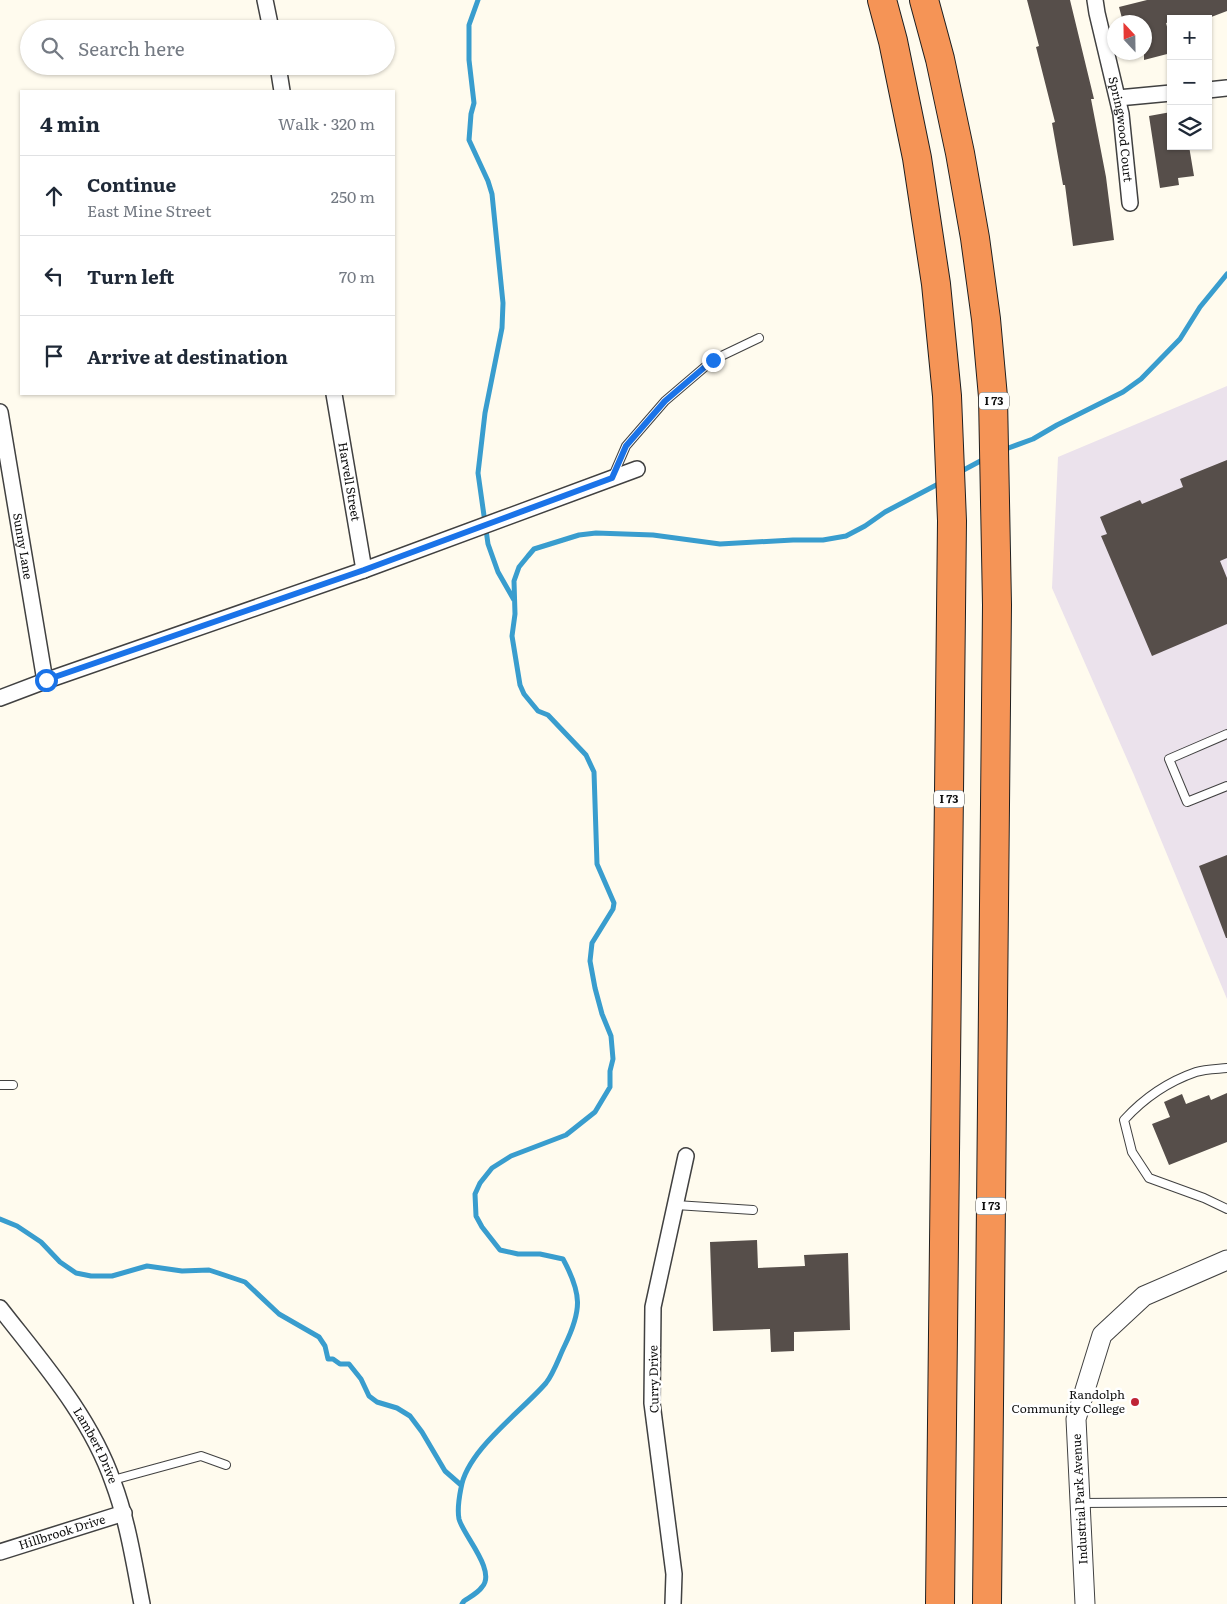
<!DOCTYPE html>
<html lang="en">
<head>
<meta charset="utf-8">
<style>
  :root { --surface:#fff; --page:#f2f2f3; --text:#1f2937; --muted:#747a83; --line:#e0e1e3 }
  body { margin:0; font-family:Literata,serif; background:var(--page); color:var(--text) }
  .controls { position:absolute; right:15px; top:15px; display:grid; overflow:hidden; border-radius:0px; box-shadow:0 1px 4px #0004 }
  .controls button { width:45px; height:45px; display:grid; place-items:center; padding:0; border:0; border-bottom:1px solid var(--line); background:var(--surface); color:var(--text); font:25px sans-serif }
  .compass { position:absolute; left:1107px; top:15px; width:45px; height:45px; border-radius:50%; background:var(--surface); box-shadow:0 1px 4px #0004; rotate:338deg }
  .stop { position:absolute; width:15px; height:15px; margin:-11px; border:4px solid #1a73e8; border-radius:50%; background:#fff }
  .stop.end { background:#1a73e8; border-color:#fff; box-shadow:0 1px 5px #0008 }
  .list { margin:0; padding:0; list-style:none }
  h2 { display:flex; justify-content:space-between; align-items:center; height:65px; margin:0; padding:0 20px; font-size:21px }
  h2 small { font-size:16px; font-weight:400; color:var(--muted) }
  .list li { display:grid; grid-template-columns:32px 1fr auto; gap:15px; align-items:center; box-sizing:border-box; height:80px; padding:0 20px; border-top:1px solid var(--line) }
  .list b { display:block; font-size:19px; white-space:nowrap }
  .list p { margin:0; font-size:16px; white-space:nowrap; color:var(--muted) }
  .list em { font-size:16px; font-style:normal; color:var(--muted) }
  .icon { flex:none; width:28px; height:28px; fill:none; stroke:currentColor; stroke-width:2; stroke-linecap:round; stroke-linejoin:round }
  .map { position:relative; flex:none; width:1227px; height:1604px; overflow:hidden }
  .search { position:absolute; background:var(--surface); box-shadow:0 1px 4px #0004; left:20px; top:20px; width:375px; height:55px; display:flex; align-items:center; gap:12px; box-sizing:border-box; padding:0 18px; border-radius:28px; color:var(--muted); font-size:19px }
  .panel { position:absolute; background:var(--surface); box-shadow:0 1px 4px #0004; left:20px; top:90px; width:375px; height:305px; border-radius:0px }
  .map>svg:first-child { display:block }
  .industrial { fill:#ebe2ec }
  .lines { fill:none; stroke-linecap:round; stroke-linejoin:round }
  .stream { stroke:#399dce; stroke-width:5 }
  .building { fill:#564e4a }
  .service-casing { stroke:#414141; stroke-width:10 }
  .minor-casing { stroke:#414141; stroke-width:18 }
  .tertiary-casing { stroke:#414141; stroke-width:21 }
  .motorway-casing { stroke:#1f1f1f; stroke-width:30 }
  .service { stroke:#fff; stroke-width:8 }
  .minor { stroke:#fff; stroke-width:15 }
  .tertiary { stroke:#fff; stroke-width:19 }
  .motorway { stroke:#f59456; stroke-width:28 }
  .route { stroke:#1a73e8; stroke-width:6 }
  .poi-dot { fill:#bf2436; stroke:#fff; stroke-width:2 }
  .labels { text-anchor:middle; stroke-width:5; stroke-linejoin:round; paint-order:stroke }
  .shield { fill:#fff; stroke:#565656; stroke-width:1 }
  .shield-label { font-size:11px; font-weight:bold; fill:#0e0e0e }
  .street-label { font-size:12px; fill:#0e0e0e; stroke:#fff }
  .poi-label { font-size:12px; fill:#0e0e0e; stroke:#fff; text-anchor:end }
</style>
</head>
<body>
<div class="map">
<svg width="1227" height="1604" viewBox="0 0 1227 1604">
  <rect width="100%" height="100%" fill="#fffbee"/>
  <path class="industrial" d="M1227,386V999L1134,775L1052,588L1058,457Z"/>
  <g class="lines">
    <path class="stream" d="M478,0L469,25V60L474,103L471,114L469,140L488,181L492,194L503,303L502,328L485,413L478,473L488,544L498,572L514,600
      M1003,450L1033,439L1057,425L1123,392L1141,379L1180,339L1200,307L1227,274
      M958,473L986,458
      M0,1219L17,1226L41,1242L60,1262L76,1273L91,1276H112L147,1266L182,1271L209,1270L245,1282L279,1314L319,1337L325,1346L328,1359H333L340,1364H349L361,1379L369,1396L377,1402L397,1408L410,1416L422,1432L445,1471L461,1485
      M462,1604L464,1601C470,1597 478,1593 482,1587C497,1571 463,1535 459,1519C457,1509 459,1498 461,1488C467,1450 521,1412 546,1383C554,1373 559,1357 565,1345C582,1310 582,1294 563,1259L540,1254H518L500,1250L482,1227L476,1216L475,1194L480,1183L492,1168L511,1156L566,1135L595,1112L610,1087V1071L613,1059L611,1036L602,1014L595,988L590,961L592,943L613,909L614,903L597,864L594,772L586,755L548,715L538,711L524,694L520,685L512,636L515,614L514,581L519,567L528,556L534,549L579,535L596,533L653,535L720,544L793,540H823L846,536L865,526L885,512L942,482"/>
  </g>
  <path class="building" d="M1027,0H1070L1094,99H1091L1106,177L1114,240L1073,246L1065,185H1063L1052,123L1055,122L1036,47L1039,46Z
    M1147,0H1227V11L1206,19H1171V22L1166,23L1171,41V53L1144,60V22H1123L1119,7Z
    M1171,112V146H1189L1194,176L1178,178L1179,185L1160,188L1149,116Z
    M1227,460V558L1220,561L1227,578V624L1152,656L1101,536L1107,534L1100,517L1140,500L1142,504L1183,487L1180,479Z
    M1227,855V938H1226L1199,866Z
    M1227,1093V1142L1169,1165L1152,1124L1170,1117L1164,1102L1182,1094L1186,1104L1209,1095L1211,1100Z
    M757,1240L758,1268L805,1266L804,1255L848,1253L850,1330L794,1332V1351L771,1352L770,1329L713,1331L710,1242Z"/>
  <g class="lines">
    <defs>
      <path id="service" d="M613,476L626,446L665,401L713,360L759,338
        M1227,734L1169,759L1187,802L1227,786
        M1227,1068C1217,1069 1205,1069 1196,1072C1167,1082 1144,1098 1124,1120L1132,1152L1149,1178L1204,1198L1227,1209
        M0,1085H13
        M676,1205L753,1210
        M113,1480L201,1456L226,1465
        M1080,1503L1227,1502"/>
      <g id="minor">
        <path d="M265,0L271,29"/>
        <path id="s1" d="M1095,0L1097,13L1121,114L1130,203"/>
        <path d="M278,66L282,91"/>
        <path d="M1208,90L1227,88"/>
        <path d="M1118,98L1171,93"/>
        <path id="s2" d="M334,394L364,570"/>
        <path id="s3" d="M0,412L45,681"/>
        <path d="M0,698L45,681L364,570L637,469"/>
        <path id="s4" d="M0,1308C42,1362 90,1416 113,1482C128,1522 134,1563 142,1604"/>
        <path id="s5" d="M0,1552L124,1513"/>
        <path d="M673,1604L674,1574L652,1403L653,1307L686,1156"/>
      </g>
      <path id="tertiary" d="M1085,1604L1076,1419L1102,1335L1144,1296L1227,1260"/>
      <path id="motorway" d="M882,0L893,41L917,158L936,284L947,396L952,521L940,1604
        M924,0L940,59L960,153L975,238L986,319L993,397L997,605L987,1604"/>
    </defs>
    <use href="#service" class="service-casing"/>
    <use href="#minor" class="minor-casing"/>
    <use href="#tertiary" class="tertiary-casing"/>
    <use href="#motorway" class="motorway-casing"/>
    <use href="#service" class="service"/>
    <use href="#minor" class="minor"/>
    <use href="#tertiary" class="tertiary"/>
    <use href="#motorway" class="motorway"/>
  </g>
  <g class="lines">
    <path class="route" d="M46,680L364,570L612,478L626,446L665,401L713,360"/>
  </g>
  <circle class="poi-dot" cx="1135" cy="1402" r="5"/>
  <g class="labels">
    <g class="shield">
      <rect x="979" y="392.5" width="30" height="17" rx="4"/>
      <rect x="934" y="790.5" width="30" height="17" rx="4"/>
      <rect x="976" y="1197.5" width="30" height="17" rx="4"/>
    </g>
    <g class="shield-label">
      <text x="994" y="405">I 73</text>
      <text x="949" y="803">I 73</text>
      <text x="991" y="1210">I 73</text>
    </g>
    <g class="street-label">
      <text dy="4" stroke="none"><textPath href="#s1" startOffset="132">Springwood Court</textPath></text>
      <text dy="4" stroke="none"><textPath href="#s2" startOffset="89">Harvell Street</textPath></text>
      <text dy="4" stroke="none"><textPath href="#s3" startOffset="136">Sunny Lane</textPath></text>
      <text transform="translate(654 1379) rotate(-91)" y="4">Curry Drive</text>
      <text dy="4" stroke="none"><textPath href="#s4" startOffset="168">Lambert Drive</textPath></text>
      <text transform="translate(1080 1499) rotate(-93)" y="4">Industrial Park Avenue</text>
      <text dy="4" stroke="none"><textPath href="#s5" startOffset="65">Hillbrook Drive</textPath></text>
    </g>
    <g class="poi-label">
      <text x="1125" y="1399">Randolph<tspan x="1125" dy="14">Community College</tspan></text>
    </g>
  </g>
</svg>
<div class="controls">
<button>+</button>
<button>−</button>
<button><svg class="icon" aria-label="layers" viewBox="0 0 24 24"><path d="M12 4l9 5-9 5-9-5zM3 14l9 5 9-5"/></svg></button>
</div>
<svg class="compass" viewBox="-18 -18 36 36"><path d="M0-13l5 13h-10z" fill="#e53935"/><path d="M0 13l5-13h-10z" fill="#747a83"/></svg>
<div class="stop" style="left:46px;top:680px"></div>
<div class="stop end" style="left:713px;top:360px"></div>
<div class="search"><svg class="icon" aria-label="search" viewBox="0 0 24 24"><circle cx="10" cy="10" r="6"/><path d="M15 15l6 6"/></svg>Search here</div>
<section class="panel">
<h2>4 min<small>Walk · 320 m</small></h2>
<ul class="list">
<li><svg class="icon" aria-label="ahead" viewBox="0 0 24 24"><path d="M12 20V5M6 11l6-6 6 6"/></svg><div><b>Continue</b><p>East Mine Street</p></div><em>250 m</em></li>
<li><svg class="icon" aria-label="left" viewBox="0 0 24 24"><path d="M17 20v-9H6M10 6l-5 5 5 5"/></svg><div><b>Turn left</b></div><em>70 m</em></li>
<li><svg class="icon" aria-label="arrive" viewBox="0 0 24 24"><path d="M6 21V4h12l-3 4 3 4H6"/></svg><div><b>Arrive at destination</b></div></li>
</ul>
</section>
</div>
</body>
</html>
